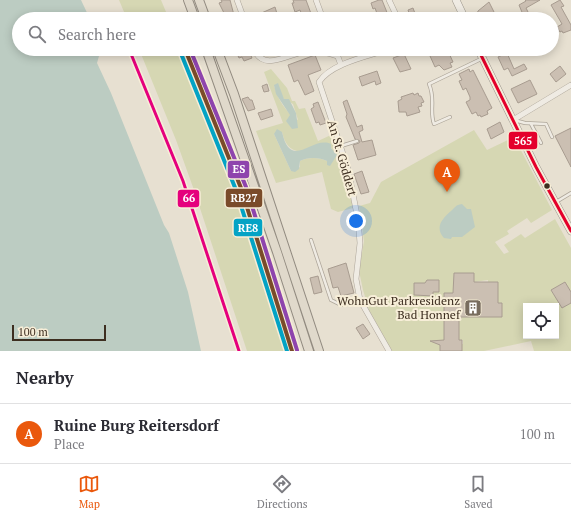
<!DOCTYPE html>
<html lang="en">
<head>
<meta charset="utf-8">
<style>
  :root { --surface:#fff; --page:#f7f7f7; --text:#2b2b33; --muted:#7c7c81; --line:#e1e1e2; --accent:#ea580c }
  body { margin:0; font-family:"PT Serif",serif; background:var(--page); color:var(--text) }
  .controls { position:absolute; right:12px; bottom:12px; display:grid; overflow:hidden; border-radius:0px; box-shadow:0 2px 10px #0003 }
  .controls button { width:36px; height:36px; display:grid; place-items:center; padding:0; border:0; border-bottom:1px solid var(--line); background:var(--surface); color:var(--text); font:20px sans-serif }
  .scale { position:absolute; left:12px; bottom:10px; width:94px; box-sizing:border-box; padding-left:4px; border:2px solid #3d2e20; border-top:0; font-size:11px; line-height:14px; white-space:nowrap; color:#3d2e20; -webkit-text-stroke:3px #f7eed8; paint-order:stroke }
  .you { position:absolute; left:356px; top:221px; width:14px; height:14px; margin:-10px; border:3px solid #fff; border-radius:50%; background:#1a73e8; box-shadow:0 0 0 6px #1a73e833 }
  .badge { display:grid; place-items:center; width:26px; height:26px; border-radius:50%; background:var(--accent); color:#fff; font-size:13px; font-weight:700 }
  .pin { position:absolute; translate:-50% -33px; filter:drop-shadow(0 1px 2px #0008) }
  .pin::after { content:''; position:absolute; top:21px; width:14px; height:12px; background:inherit; clip-path:polygon(0 0,100% 0,50% 100%) }
  .list { margin:0; padding:0; list-style:none }
  h2 { display:flex; justify-content:space-between; align-items:center; height:52px; margin:0; padding:0 16px; font-size:17px }
  h2 small { font-size:13px; font-weight:400; color:var(--muted) }
  .list li { display:grid; grid-template-columns:26px 1fr auto; gap:12px; align-items:center; box-sizing:border-box; height:60px; padding:0 16px; border-top:1px solid var(--line) }
  .list b { display:block; font-size:15px; white-space:nowrap }
  .list p { margin:0; font-size:13px; white-space:nowrap; color:var(--muted) }
  .list em { font-size:13px; font-style:normal; color:var(--muted) }
  .icon { flex:none; width:22px; height:22px; fill:none; stroke:currentColor; stroke-width:2; stroke-linecap:round; stroke-linejoin:round }
  .map { position:relative; flex:none; width:571px; height:351px; overflow:hidden }
  .search { position:absolute; background:var(--surface); box-shadow:0 2px 10px #0003; left:12px; right:12px; top:12px; height:44px; display:flex; align-items:center; gap:10px; box-sizing:border-box; padding:0 14px; border-radius:22px; color:var(--muted); font-size:15px }
  .sheet { height:112px; background:var(--surface) }
  nav { display:flex; justify-content:space-around; align-items:center; box-sizing:border-box; height:56px; border-top:1px solid var(--line); background:var(--surface); font-size:11px; color:var(--muted) }
  nav a { display:grid; justify-items:center; gap:2px }
  nav .on { color:var(--accent) }
  .map>svg:first-child { display:block }
  .green { fill:#d6d7b3; fill-rule:evenodd }
  .water { fill:#bcccc2 }
  .building { fill:#cbbfb2; stroke:#a89c90 }
  .lines { fill:none; stroke-linecap:round; stroke-linejoin:round }
  .service-casing { stroke:#ada599; stroke-width:4 }
  .minor-casing { stroke:#ada599; stroke-width:6 }
  .secondary-casing { stroke:#9c958a; stroke-width:8 }
  .trunk-casing { stroke:#928b80; stroke-width:10 }
  .service { stroke:#efebe3; stroke-width:2.5 }
  .minor { stroke:#efebe3; stroke-width:5 }
  .secondary { stroke:#efebe3; stroke-width:7 }
  .trunk { stroke:#e0d9cb; stroke-width:8 }
  .bus-1-casing { stroke:#f7eed8; stroke-width:6 }
  .bus-1 { stroke:#e4002b; stroke-width:3 }
  .rail-1-casing { stroke:#f7eed8; stroke-width:7 }
  .rail-2-casing { stroke:#f7eed8; stroke-width:7 }
  .rail-3-casing { stroke:#f7eed8; stroke-width:7 }
  .rail-1 { stroke:#7a4b2a; stroke-width:4 }
  .rail-2 { stroke:#03a3c5; stroke-width:4 }
  .rail-3 { stroke:#8e44ad; stroke-width:4 }
  .tram-1-casing { stroke:#f7eed8; stroke-width:6 }
  .tram-1 { stroke:#e5007d; stroke-width:3 }
  .bus-dot { fill:#3d2e20; stroke:#f7eed8; stroke-width:1.5 }
  .labels { text-anchor:middle; stroke-width:4; stroke-linejoin:round; paint-order:stroke }
  .street-label { font-size:12px; fill:#3d2e20; stroke:#f7eed8 }
  .poi-label { font-size:12px; fill:#3d2e20; stroke:#f7eed8; text-anchor:end }
  .line-badge { stroke:#f7eed8; stroke-width:1.5 }
  .badge-label { font-size:11px; text-anchor:middle; font-weight:bold; fill:#fff }
</style>
</head>
<body>
<div class="map">
<svg width="571" height="351" viewBox="0 0 571 351">
  <rect width="100%" height="100%" fill="#e7e0d1"/>
  <path class="green" d="M119,0H161L169,19H127Z
    M139,49H181L232,176L289,351H247L194,190L176,140Z
    M271,69L287,88L292,101H295L299,109L305,108L318,141L333,134L343,163L353,208L338,212L331,209L322,172L276,183L256,131L283,123L264,72ZM274,85L284,99L293,104L298,120C286,113 277,98 274,85ZM282,132C285,144 289,150 301,152L307,148H331L337,155L327,161C319,157 307,157 300,161V167L291,171L274,134Z
    M474,130L487,150L514,137L552,210L531,223L527,218L507,231L509,234L495,242L504,254L509,252L504,245L521,234L525,238L555,219L571,248V292L565,282L551,290L562,308L571,303V351H534L531,341L484,351H392L369,310L363,290L359,271L364,241L359,206L370,203L381,182ZM454,273H474V282L488,280V282H498V303H502V317L461,314V319H459V340H463V344L440,345L444,340V293H453ZM427,280H439V292H433V296L414,295V283H425ZM526,306H556V336H526Z"/>
  <path class="water" d="M0,0H81L90,19H19V49H101L97,63L111,93L164,225L169,233L188,292L201,351H0Z
    M278,83L284,99H289L296,113L298,128L292,129L286,121L290,115L276,94L274,85Z
    M277,129L282,132C291,172 312,135 331,144V148L337,155L330,166L327,165V161C319,157 307,157 300,161L299,169L295,172L291,171L274,134Z
    M462,204L467,209H471L475,227L462,237H452L451,239L444,238C434,227 443,218 451,211C456,207 455,205 462,204Z"/>
  <path class="building" d="M221,0H230L235,19H227L219,3L222,2Z
    M293,0H306L313,19L303,18L300,10L295,12L292,3H294Z
    M379,0H382L388,15L379,19L375,8L373,9L371,3Z
    M525,0H540L526,8L529,14L524,17L519,5L526,1Z
    M560,0L564,6L561,7L571,25V30L563,33L562,31L560,32L557,27L562,24L551,5Z
    M489,2L495,14L486,19H479L477,14L478,11Z
    M275,7L278,17L271,19H248Z
    M413,8L417,19H411L408,10Z
    M235,49H248L252,58L244,61L242,57L239,58Z
    M433,49H447L453,62L450,63L452,67L444,70L439,65L435,67L430,56L433,54Z
    M524,49H540L527,55Z
    M507,53L514,69L524,64L527,69L512,76L508,68L504,70L498,57Z
    M404,54L411,69L400,72L393,58Z
    M315,55L321,70L308,75L314,91L305,95L298,80L294,82L288,65Z
    M560,66L566,74L556,82L550,74Z
    M469,69L470,72L473,70L492,108L487,111L488,114L481,117L480,115L478,116L476,112L472,114L466,102L470,100V97L466,88L463,90L459,81L462,80L459,74Z
    M377,71L381,83L376,85L375,81L362,86L359,77Z
    M530,80L537,94L518,103L511,89Z
    M267,84L269,91L264,92L262,86Z
    M413,93L414,95L418,93L419,96H421L424,102L421,103L422,106L418,107L420,112L407,116L406,112H399L398,101L402,99L401,97Z
    M248,97L250,100H252L255,109L248,111L242,99Z
    M347,100L357,127L362,125L363,130L359,132L362,142L372,140L376,155L358,160L353,145L359,143L360,141L355,139L346,117L347,114L343,102Z
    M318,102L326,123L320,125L319,122L316,123L311,109L314,107L313,104Z
    M271,109L273,116L261,120L258,113Z
    M500,122L504,132L491,139L487,129Z
    M571,128V167L555,136Z
    M362,171L369,192L361,194L354,174Z
    M346,263L354,293L341,296L338,287L333,288L328,269Z
    M454,273H474V282H498V303H502V317H461V319H459V340H462V351H440V345L430,341L444,340V293H453Z
    M318,276L322,292L314,294L310,278Z
    M427,280H439V292H433V296L414,295V283H425Z
    M565,282L571,292V303L562,308L551,290Z
    M363,324L370,334L363,339L356,328Z"/>
  <g class="lines">
    <defs>
      <path id="service" d="M450,117L434,124C429,110 436,100 429,84L481,59
        M514,120L525,123L546,124L552,137
        M531,124L541,143
        M341,146L357,141
        M556,202L571,193
        M311,240L331,300L341,305L359,300"/>
      <path id="minor" d="M237,0L244,19
        M316,0L323,19
        M389,0L398,19
        M254,49C263,73 290,53 307,51C317,50 328,53 337,56
        M335,49L341,65
        M513,120L571,85
        M389,351L360,300L356,279L360,243L358,220L348,169L319,82C331,63 369,56 389,49"/>
      <path id="secondary" d="M456,0L465,19
        M478,49L536,167L571,231"/>
      <path id="trunk" d="M188,0L195,19
        M199,0L206,19
        M206,49L277,252L309,351
        M217,49L234,94L319,351"/>
    </defs>
    <use href="#service" class="service-casing"/>
    <use href="#minor" class="minor-casing"/>
    <use href="#secondary" class="secondary-casing"/>
    <use href="#trunk" class="trunk-casing"/>
    <use href="#service" class="service"/>
    <use href="#minor" class="minor"/>
    <use href="#secondary" class="secondary"/>
    <use href="#trunk" class="trunk"/>
    <defs>
      <path id="bus-1" d="M478,49L536,167L571,231"/>
    </defs>
    <use href="#bus-1" class="bus-1-casing"/>
    <use href="#bus-1" class="bus-1"/>
    <defs>
      <path id="rail-1" d="M185,49L241,188L292,351"/>
      <path id="rail-2" d="M180,51L236,190L287,351"/>
      <path id="rail-3" d="M190,49L246,187L297,350"/>
    </defs>
    <use href="#rail-1" class="rail-1-casing"/>
    <use href="#rail-2" class="rail-2-casing"/>
    <use href="#rail-3" class="rail-3-casing"/>
    <use href="#rail-1" class="rail-1"/>
    <use href="#rail-2" class="rail-2"/>
    <use href="#rail-3" class="rail-3"/>
    <defs>
      <path id="tram-1" d="M129,49L183,181L239,351"/>
    </defs>
    <use href="#tram-1" class="tram-1-casing"/>
    <use href="#tram-1" class="tram-1"/>
  </g>
  <defs>
    <symbol id="building-square" viewBox="-11 -11 22 22"><rect x="-9" y="-9" width="18" height="18" rx="4" fill="#786c5e" stroke="#f7eed8"/><path d="M-4-6H4V6H1V3H-1V6H-4ZM-2.5-4.3h1.7v1.8h-1.7ZM.8-4.3h1.7v1.8H.8ZM-2.5-1h1.7V.8h-1.7ZM.8-1h1.7V.8H.8Z" fill="#fff"/></symbol>
  </defs>
  <g fill-rule="evenodd">
    <use href="#building-square" x="463" y="298" width="20" height="20"/>
  </g>
  <circle class="bus-dot" cx="547" cy="186" r="3.5"/>
  <g class="labels">
    <g class="street-label">
      <text transform="translate(342 158) rotate(74)" y="4">An St. Göddert</text>
    </g>
    <g class="poi-label">
      <text x="460" y="305">WohnGut Parkresidenz<tspan x="460" dy="14">Bad Honnef</tspan></text>
    </g>
  </g>
  <g class="line-badge">
    <rect x="508" y="131" width="30" height="19" rx="4" fill="#e4002b"/>
    <rect x="227" y="160" width="23" height="19" rx="4" fill="#8e44ad"/>
    <rect x="225" y="188" width="38" height="20" rx="4" fill="#7a4b2a"/>
    <rect x="177" y="189" width="23" height="19" rx="4" fill="#e5007d"/>
    <rect x="233" y="218" width="30" height="19" rx="4" fill="#03a3c5"/>
  </g>
  <g class="badge-label">
    <text x="523" y="145">565</text>
    <text x="239" y="173">ES</text>
    <text x="244" y="202">RB27</text>
    <text x="189" y="202">66</text>
    <text x="248" y="232">RE8</text>
  </g>
</svg>
<div class="controls">
<button><svg class="icon" aria-label="locate" viewBox="0 0 24 24"><circle cx="12" cy="12" r="6"/><path d="M12 2v4M12 18v4M2 12h4M18 12h4"/></svg></button>
</div>
<div class="scale">100 m</div>
<div class="you"></div>
<div class="pin badge" style="left:447px;top:192px">A</div>
<div class="search"><svg class="icon" aria-label="search" viewBox="0 0 24 24"><circle cx="10" cy="10" r="6"/><path d="M15 15l6 6"/></svg>Search here</div>
</div>
<section class="sheet">
<h2>Nearby<small></small></h2>
<ul class="list">
<li><span class="badge">A</span><div><b>Ruine Burg Reitersdorf</b><p>Place</p></div><em>100 m</em></li>
</ul>
</section>
<nav>
<a class="on"><svg class="icon" aria-label="map" viewBox="0 0 24 24"><path d="M3 6l6-2 6 2 6-2v14l-6 2-6-2-6 2zM9 4v14M15 6v14"/></svg>Map</a>
<a><svg class="icon" aria-label="directions" viewBox="0 0 24 24"><path d="M12 3l9 9-9 9-9-9zM9 14v-3h6M13 9l2 2-2 2"/></svg>Directions</a>
<a><svg class="icon" aria-label="saved" viewBox="0 0 24 24"><path d="M7 4h10v16l-5-4-5 4z"/></svg>Saved</a>
</nav>
</body>
</html>
